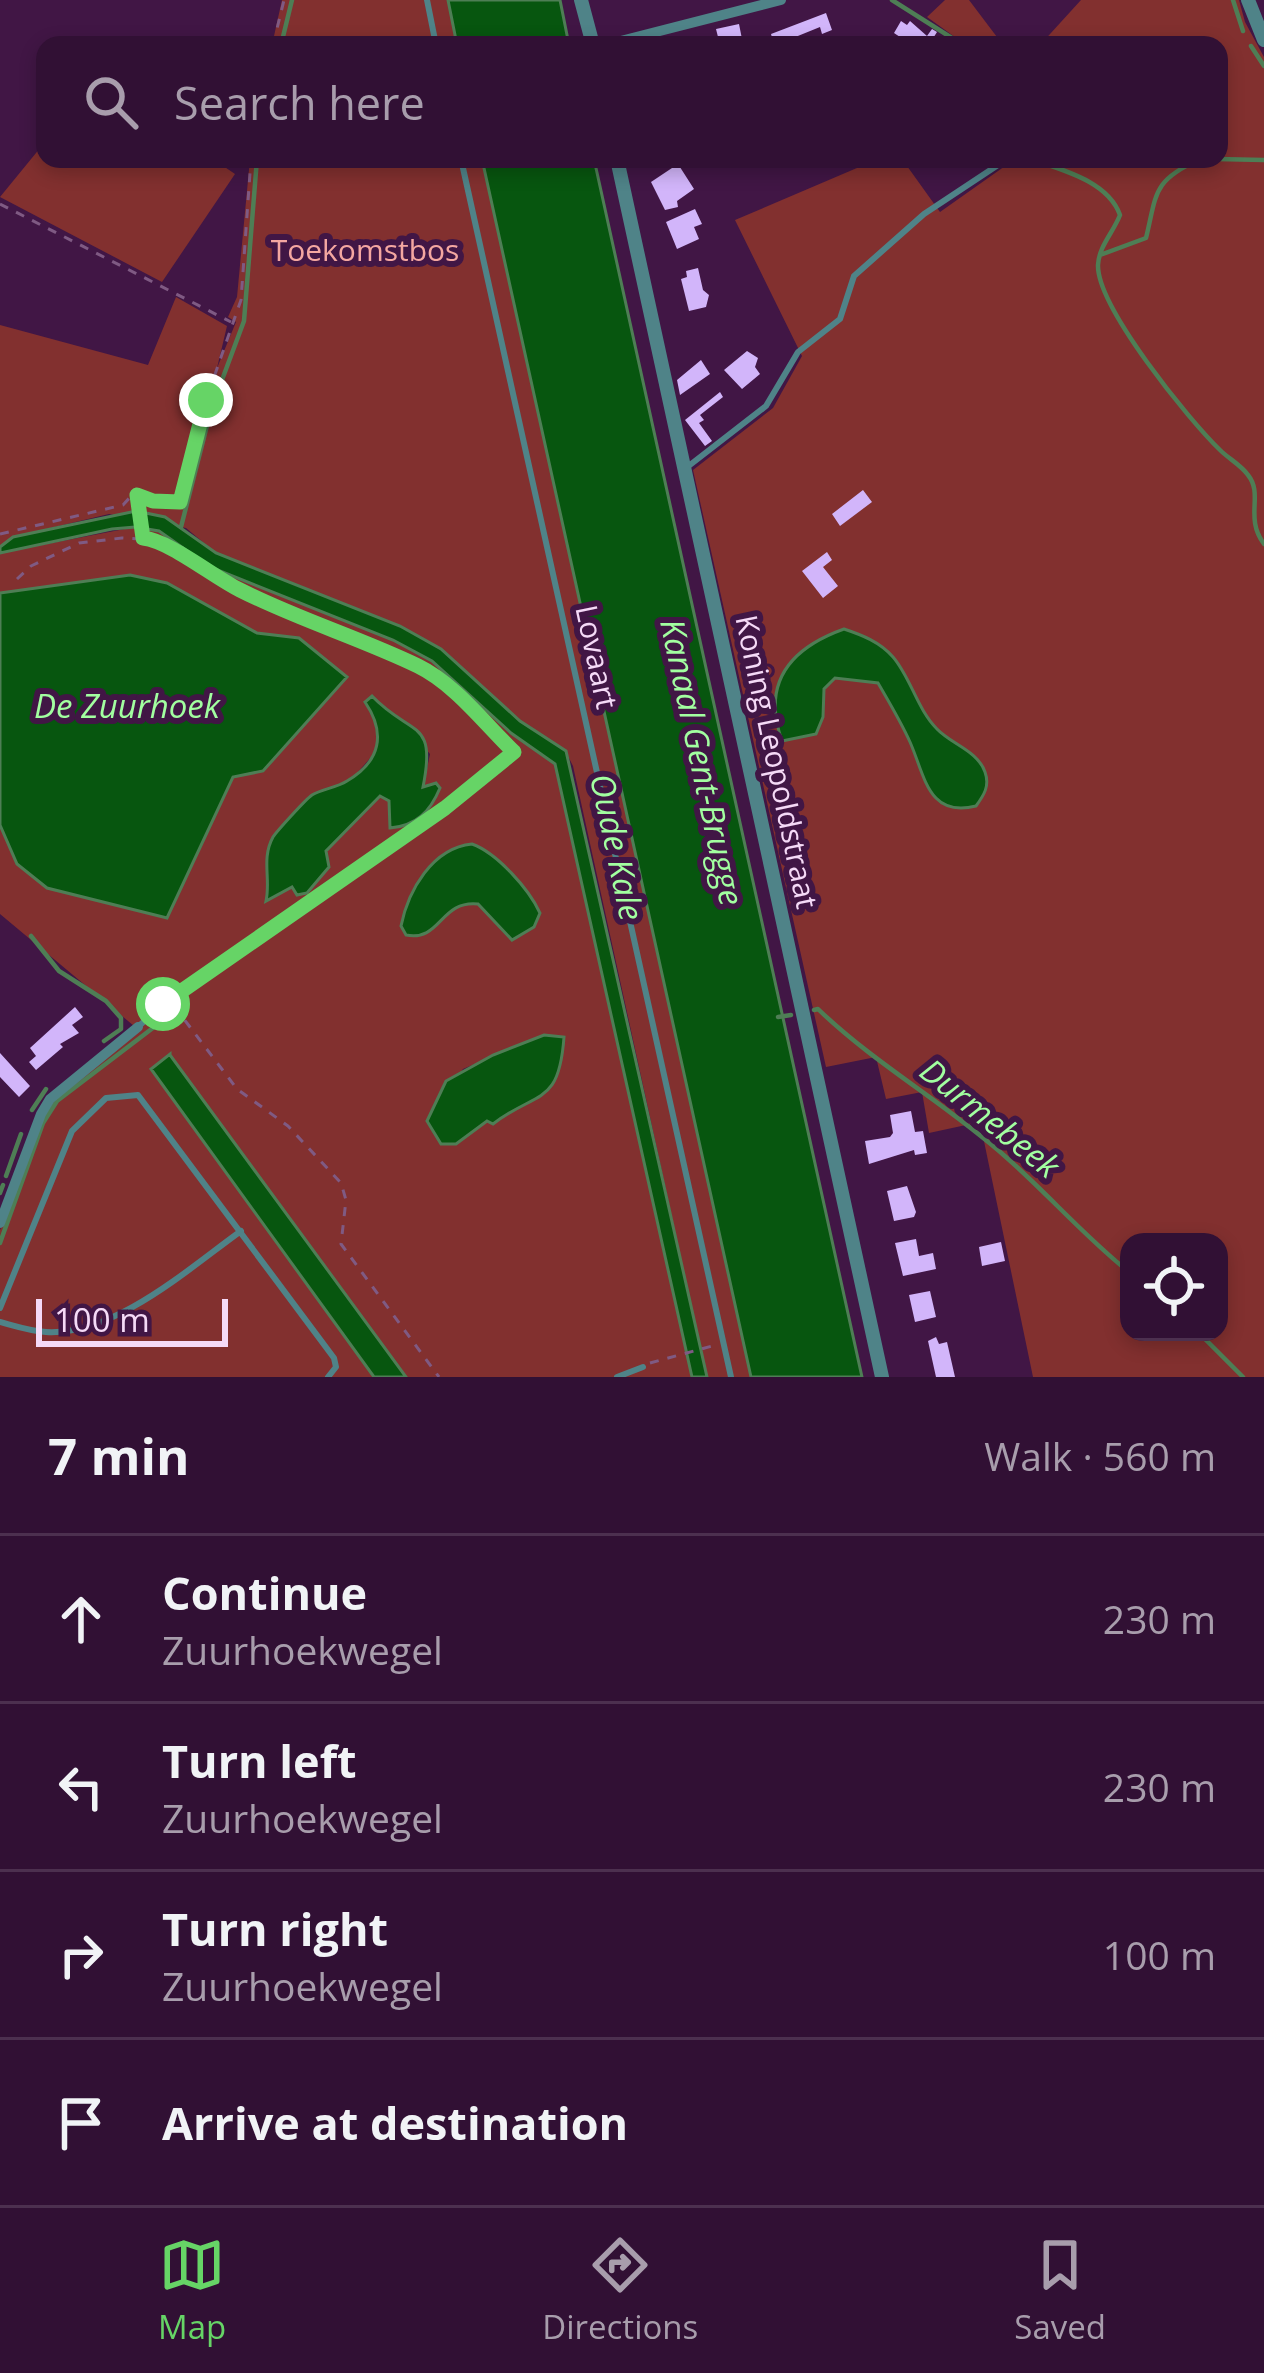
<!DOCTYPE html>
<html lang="en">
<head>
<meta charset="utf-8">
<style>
  :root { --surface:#311034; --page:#3d1e40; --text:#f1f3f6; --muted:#a89dac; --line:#4c304f; --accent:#66d466 }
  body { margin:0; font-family:"Open Sans",sans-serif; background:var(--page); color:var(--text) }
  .controls { position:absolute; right:36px; bottom:36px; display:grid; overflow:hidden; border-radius:24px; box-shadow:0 6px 18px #0003 }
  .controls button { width:108px; height:108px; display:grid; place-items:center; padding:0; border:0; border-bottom:3px solid var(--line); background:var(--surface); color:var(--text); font:60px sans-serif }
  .scale { position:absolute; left:36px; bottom:30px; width:192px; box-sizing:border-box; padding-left:12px; border:6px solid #f5daf7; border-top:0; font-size:33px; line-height:42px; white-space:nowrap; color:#f5daf7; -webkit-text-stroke:9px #411645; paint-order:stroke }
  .stop { position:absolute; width:36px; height:36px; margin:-27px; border:9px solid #66d466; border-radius:50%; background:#fff }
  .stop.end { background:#66d466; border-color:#fff; box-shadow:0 3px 12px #0008 }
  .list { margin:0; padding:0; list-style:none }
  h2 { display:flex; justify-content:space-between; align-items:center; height:156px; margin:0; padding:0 48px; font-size:51px }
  h2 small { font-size:39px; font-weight:400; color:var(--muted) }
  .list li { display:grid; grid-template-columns:78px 1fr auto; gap:36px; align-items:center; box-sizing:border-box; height:168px; padding:0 48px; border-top:3px solid var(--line) }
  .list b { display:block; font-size:45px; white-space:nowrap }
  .list p { margin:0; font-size:39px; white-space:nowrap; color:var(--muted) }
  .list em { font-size:39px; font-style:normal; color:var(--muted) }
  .icon { flex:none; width:66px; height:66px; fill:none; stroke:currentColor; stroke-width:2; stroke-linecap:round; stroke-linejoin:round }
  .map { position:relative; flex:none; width:1264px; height:1377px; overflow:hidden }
  .search { position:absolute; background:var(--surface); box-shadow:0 6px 18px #0003; left:36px; right:36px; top:36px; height:132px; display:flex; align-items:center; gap:30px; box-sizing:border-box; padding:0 42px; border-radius:24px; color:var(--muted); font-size:45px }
  .sheet { height:828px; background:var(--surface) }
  nav { display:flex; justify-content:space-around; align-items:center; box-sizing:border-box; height:168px; border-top:3px solid var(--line); background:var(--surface); font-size:33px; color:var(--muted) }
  nav a { display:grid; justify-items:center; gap:6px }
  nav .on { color:var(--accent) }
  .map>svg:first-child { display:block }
  .green { fill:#82302f; fill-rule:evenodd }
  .water { fill:#07560f; stroke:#4e7e55; stroke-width:3 }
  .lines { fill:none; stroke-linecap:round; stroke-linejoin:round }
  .stream { stroke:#4e7e55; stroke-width:4.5 }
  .building { fill:#d2b5fa }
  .path { stroke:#7f5a83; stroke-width:3; stroke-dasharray:9 9; stroke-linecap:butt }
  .service { stroke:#4f8388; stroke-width:6 }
  .minor { stroke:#4f8388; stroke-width:10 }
  .tertiary { stroke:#4f8388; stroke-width:14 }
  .route { stroke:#66d466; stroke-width:15 }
  .labels { text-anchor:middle; stroke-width:12; stroke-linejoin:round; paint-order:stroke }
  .park-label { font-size:30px; fill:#f4a7a1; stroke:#411645 }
  .street-label { font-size:30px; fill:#f5daf7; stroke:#411645 }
  .water-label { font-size:33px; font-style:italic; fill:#a2ffa0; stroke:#411645 }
</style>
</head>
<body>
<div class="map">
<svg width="1264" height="1377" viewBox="0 0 1264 1377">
  <rect width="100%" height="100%" fill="#411645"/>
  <path class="green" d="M282,0H448L457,45H272Z
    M945,0H969L1003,45H966L927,17Z
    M1081,0H1239L1245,22L1264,57V1377H1033L980,1122L929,1133L922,1092L886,1099L876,1057L826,1067L693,470L773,408L802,356L735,220L878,159H902L940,212L1015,159H1219V45H1040ZM1129,1242H1219V1332H1129Z
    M45,142V159H213L235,174L162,282L0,197Z
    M250,159H482L751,1377H707L573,766L567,754L520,721L441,649L400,626L216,553L186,528L109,514L13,537L0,547V325L148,365L176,297L227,326L217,368L236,322L228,317L237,297Z
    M135,527L159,531L210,567L393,640L432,661L511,733L557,767L692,1377H0V1230L40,1122L52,1100L140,1031L0,914V825L17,864L167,918L299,638L257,633L166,583L130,575L0,593V553ZM372,697L401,720L430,754L423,788L390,827L389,801L380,795L326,851L267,899L274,836L310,796L351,780L372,756L381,733L378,722L365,703ZM544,1035L564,1037C560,1104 535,1091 494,1124L487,1121L456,1144L427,1121L463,1069Z"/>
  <path class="water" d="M448,0H560L569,45H457Z
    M482,159H594L862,1377H751Z
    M136,511L165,517L216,553L400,626L441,649L520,721L566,751L707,1377H692L555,764L511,733L432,661L393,640L210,567L159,531L135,527L112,529L0,553V547L13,537Z
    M130,575L167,583L257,633L299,638L347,677L263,771L233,777L167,918L47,888L17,864L0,825V593Z
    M844,629C862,635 880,642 893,657C911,678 917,709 937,729C951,744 978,751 985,772C990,786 984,795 976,806C928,818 925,776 910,742C901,722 889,702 878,683L835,678L824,689L823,717L816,734L782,741C761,682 791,648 844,629Z
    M372,696C411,737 437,718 423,787L436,783L440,788C430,812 416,826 390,828L389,801L380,796L326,851L329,867L307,893L297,895L292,887L266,901C271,879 261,859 273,837C277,831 306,799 312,795C322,789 336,788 347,781C381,761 386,733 365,702Z
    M472,844C497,853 529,889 540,913L534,927L512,940L478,904C440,900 441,942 406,935L401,926C408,891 432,848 472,844Z
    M544,1035L564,1037C559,1107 537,1090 493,1124L487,1121L456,1144H441L427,1121L446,1081L493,1055Z
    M170,1054V1055L406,1377H374L151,1069Z"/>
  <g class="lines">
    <path class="stream" d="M892,0L963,45
      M1233,0L1243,31
      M281,45L292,0
      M1251,46L1264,66
      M1031,159C1062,170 1108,181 1120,215C1113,233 1099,246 1098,265C1097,307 1189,420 1220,450C1229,459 1241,465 1248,475C1264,495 1244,517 1264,544
      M1216,159L1264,160
      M1100,255L1146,238C1157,193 1152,181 1200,159
      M219,388L244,321L257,159
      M181,527L211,410
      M31,936L59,971L106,1001L121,1018V1029L104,1041
      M814,1010L818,1009C876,1065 947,1104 1007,1158C1049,1195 1085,1237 1129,1272
      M778,1017L791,1015
      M32,1110L46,1089
      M6,1176L21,1134
      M0,1193L3,1185
      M0,1243L43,1123L57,1101L162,1021
      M1198,1332L1243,1377"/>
  </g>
  <path class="building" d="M826,13L832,30L822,34L820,27L788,40L789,43L774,45L771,34Z
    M901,21L907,25L910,21L927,36L932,29L937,32L932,40L940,45H912L894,33Z
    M739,24L743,44L720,45L716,29Z
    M678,164L694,189L677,201L678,207L665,210L651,182Z
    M695,209L702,224L694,227L699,239L677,249L666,222Z
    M698,268L703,290L709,295L706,307L689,311L681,279L687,277L686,271Z
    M747,351L758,358L755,367L760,374L742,389L724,370Z
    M701,360L710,374L680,395L677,380Z
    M720,392L723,397L700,415L704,420L699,423L712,441L705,446L685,420Z
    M863,490L872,502L840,526L832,514Z
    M827,552L832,560L823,567L838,586L823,598L802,571Z
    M75,1007L83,1017L72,1025L79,1033L60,1044L63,1047L36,1070L29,1062L36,1056L30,1048Z
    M0,1053L30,1086L19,1097L0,1077Z
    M911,1111L915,1132L923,1131L927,1153L915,1155L914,1150L869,1164L865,1141L890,1137L893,1133L890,1115Z
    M907,1186L916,1212L914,1217L894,1221L887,1191Z
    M916,1239L919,1256L933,1253L936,1269L903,1276L895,1243Z
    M1001,1242L1005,1261L982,1266L979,1247Z
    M930,1291L936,1317L915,1322L909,1295Z
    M936,1337L939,1344L947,1342L955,1377H936L928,1341Z"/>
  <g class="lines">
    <path class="path" d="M273,45L284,0
      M0,204L231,322
      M137,500L143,538
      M0,534L123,505L133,494L136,498L145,495L153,501L180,502L206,400L241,300L251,159
      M17,579L31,566L79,543L122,538L156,540L243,592L418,666L437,678L514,752L445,809L174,996
      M174,1006L237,1089L288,1126L341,1183L346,1200L341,1244L439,1377
      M650,1363L716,1345"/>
    <path class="service" d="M427,0L436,45
      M461,159L731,1377
      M686,468L766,406L798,352L840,319L854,276L924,214L1004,161
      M140,1025L169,1000
      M0,1308L72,1131L106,1098L138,1095L334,1358L336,1367L328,1377
      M0,1322C15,1326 30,1331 46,1332C114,1336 188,1269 241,1231
      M617,1377L643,1367"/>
    <path class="minor" d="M605,45L781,0
      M0,1223L41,1114L50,1099L138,1027"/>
    <path class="tertiary" d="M581,0L593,45
      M1248,0L1264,40
      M617,159L882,1377"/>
  </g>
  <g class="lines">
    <path class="route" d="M163,1004L445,808L514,752C485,724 455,684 418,666C360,638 297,619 240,590C212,576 170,541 143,538L137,495L153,501L180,502L206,400"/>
  </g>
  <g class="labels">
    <g class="park-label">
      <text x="365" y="261">Toekomstbos</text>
    </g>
    <g class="street-label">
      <text transform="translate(596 657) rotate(78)" y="10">Lovaart</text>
      <text transform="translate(776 762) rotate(78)" y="10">Koning Leopoldstraat</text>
    </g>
    <g class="water-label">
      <text x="127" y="718">De Zuurhoek</text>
      <text transform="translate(702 762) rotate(78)" y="12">Kanaal Gent-Brugge</text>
      <text transform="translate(617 847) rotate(78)" y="12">Oude Kale</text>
      <text transform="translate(990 1118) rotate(39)" y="12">Durmebeek</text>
    </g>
  </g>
</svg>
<div class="controls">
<button><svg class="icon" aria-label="locate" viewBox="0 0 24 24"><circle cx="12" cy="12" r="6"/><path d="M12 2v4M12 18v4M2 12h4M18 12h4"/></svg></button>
</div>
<div class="scale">100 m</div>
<div class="stop" style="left:163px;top:1004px"></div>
<div class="stop end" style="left:206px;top:400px"></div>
<div class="search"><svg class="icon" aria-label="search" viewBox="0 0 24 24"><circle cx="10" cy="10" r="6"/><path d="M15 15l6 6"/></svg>Search here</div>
</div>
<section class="sheet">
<h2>7 min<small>Walk · 560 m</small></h2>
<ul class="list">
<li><svg class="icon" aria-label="ahead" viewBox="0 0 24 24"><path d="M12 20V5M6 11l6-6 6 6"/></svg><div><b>Continue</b><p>Zuurhoekwegel</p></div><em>230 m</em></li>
<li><svg class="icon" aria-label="left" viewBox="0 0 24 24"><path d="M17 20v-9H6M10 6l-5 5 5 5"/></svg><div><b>Turn left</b><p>Zuurhoekwegel</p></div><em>230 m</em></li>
<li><svg class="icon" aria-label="right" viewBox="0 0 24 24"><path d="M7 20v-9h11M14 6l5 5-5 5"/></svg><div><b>Turn right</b><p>Zuurhoekwegel</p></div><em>100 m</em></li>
<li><svg class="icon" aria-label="arrive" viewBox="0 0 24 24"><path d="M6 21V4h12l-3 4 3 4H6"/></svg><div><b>Arrive at destination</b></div></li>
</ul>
</section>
<nav>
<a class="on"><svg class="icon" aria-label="map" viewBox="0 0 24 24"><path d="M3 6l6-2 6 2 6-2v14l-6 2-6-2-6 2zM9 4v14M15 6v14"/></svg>Map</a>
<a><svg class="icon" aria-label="directions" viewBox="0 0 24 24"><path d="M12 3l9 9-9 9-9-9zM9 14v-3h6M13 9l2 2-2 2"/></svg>Directions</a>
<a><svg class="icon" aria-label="saved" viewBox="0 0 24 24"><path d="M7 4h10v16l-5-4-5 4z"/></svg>Saved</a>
</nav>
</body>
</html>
